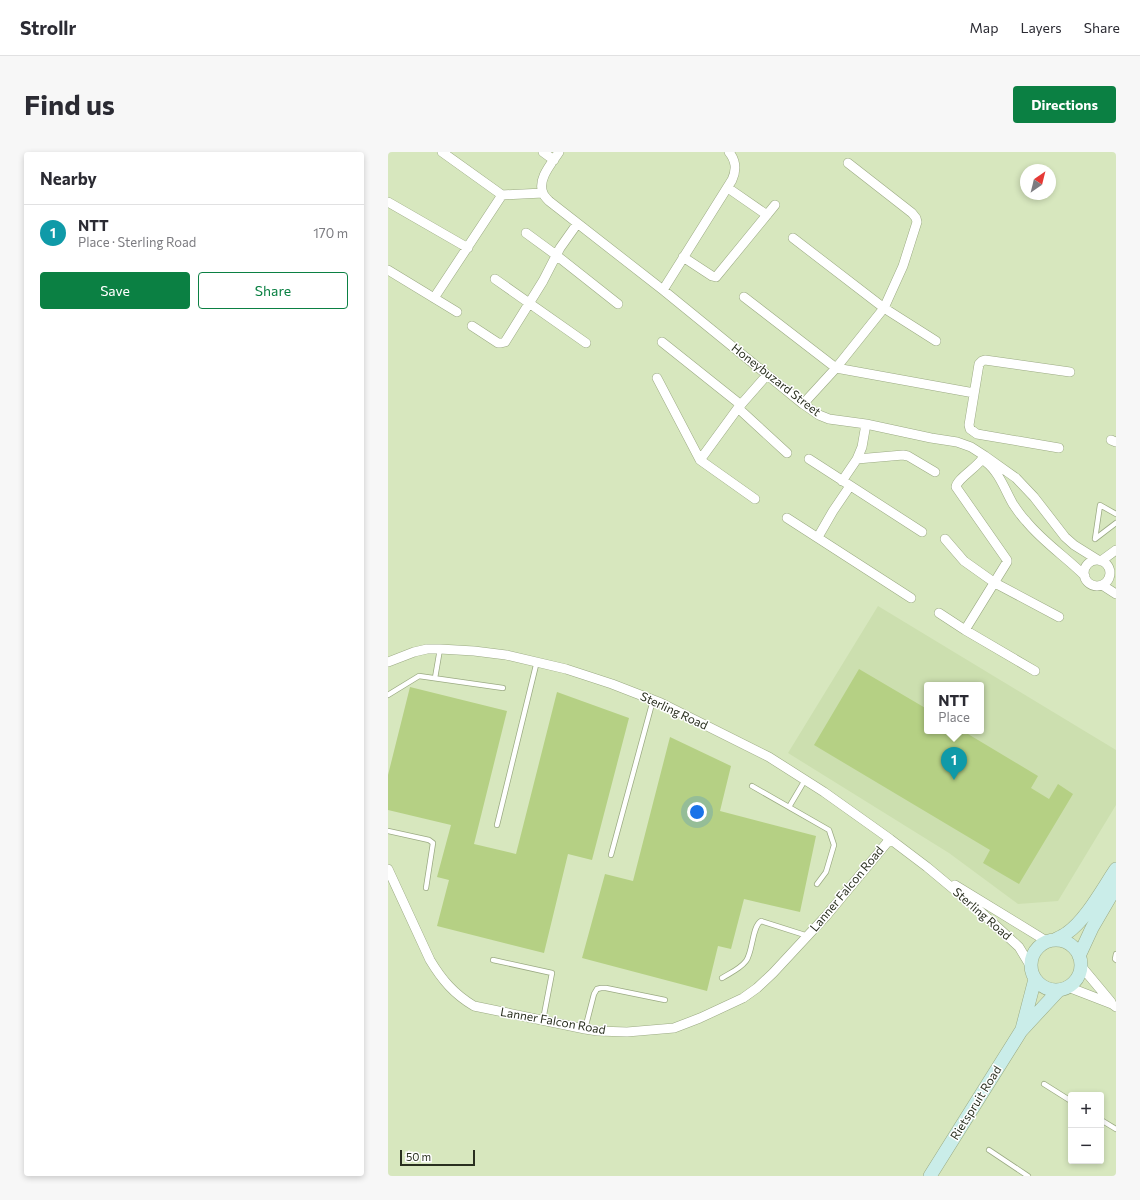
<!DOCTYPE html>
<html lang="en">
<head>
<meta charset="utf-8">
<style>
  :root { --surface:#fff; --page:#f7f7f7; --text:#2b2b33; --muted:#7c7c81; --line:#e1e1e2; --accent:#0b8043 }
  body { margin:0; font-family:Commissioner,sans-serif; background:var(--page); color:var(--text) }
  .controls { position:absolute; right:12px; bottom:12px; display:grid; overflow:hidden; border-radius:4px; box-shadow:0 2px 6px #0003 }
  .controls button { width:36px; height:36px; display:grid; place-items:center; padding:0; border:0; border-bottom:1px solid var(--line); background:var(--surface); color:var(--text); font:20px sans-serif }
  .compass { position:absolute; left:632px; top:12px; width:36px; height:36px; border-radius:50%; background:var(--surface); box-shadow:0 2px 6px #0003; rotate:35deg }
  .scale { position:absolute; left:12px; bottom:10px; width:75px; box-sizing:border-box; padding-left:4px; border:2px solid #292f1f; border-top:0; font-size:11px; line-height:14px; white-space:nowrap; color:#292f1f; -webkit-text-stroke:3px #fff; paint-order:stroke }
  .you { position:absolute; left:309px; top:660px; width:14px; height:14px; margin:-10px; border:3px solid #fff; border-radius:50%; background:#1a73e8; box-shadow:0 0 0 6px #1a73e833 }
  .badge { display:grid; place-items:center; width:26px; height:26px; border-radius:50%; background:var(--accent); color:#fff; font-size:13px; font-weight:700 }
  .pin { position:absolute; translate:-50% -33px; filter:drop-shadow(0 1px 2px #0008) }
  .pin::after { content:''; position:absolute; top:21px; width:14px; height:12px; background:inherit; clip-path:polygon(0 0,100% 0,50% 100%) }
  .popup { position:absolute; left:536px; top:530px; width:60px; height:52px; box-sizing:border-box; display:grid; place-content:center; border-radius:4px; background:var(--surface); filter:drop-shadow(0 1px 3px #0005); font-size:13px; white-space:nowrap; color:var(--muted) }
  .popup b { font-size:15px; color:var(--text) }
  .popup::after { content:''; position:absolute; left:50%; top:100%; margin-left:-8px; border:8px solid transparent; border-top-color:var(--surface) }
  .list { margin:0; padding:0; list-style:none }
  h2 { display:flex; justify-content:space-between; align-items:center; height:52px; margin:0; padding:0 16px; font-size:17px }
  h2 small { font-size:13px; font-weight:400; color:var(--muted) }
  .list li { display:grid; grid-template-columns:26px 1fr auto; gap:12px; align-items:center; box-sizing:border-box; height:56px; padding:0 16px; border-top:1px solid var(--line) }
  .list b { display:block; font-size:15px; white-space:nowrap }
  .list p { margin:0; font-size:13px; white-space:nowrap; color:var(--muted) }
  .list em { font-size:13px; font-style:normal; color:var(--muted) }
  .actions { display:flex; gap:8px; padding:12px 16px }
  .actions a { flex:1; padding:9px 0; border:1px solid var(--accent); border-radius:4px; text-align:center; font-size:14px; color:var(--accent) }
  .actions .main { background:var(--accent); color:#fff }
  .map { position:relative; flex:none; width:728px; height:1024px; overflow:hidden; border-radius:4px }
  header { display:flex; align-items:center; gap:24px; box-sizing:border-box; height:56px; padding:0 20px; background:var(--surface); border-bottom:1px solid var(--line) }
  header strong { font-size:19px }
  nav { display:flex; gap:22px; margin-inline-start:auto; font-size:14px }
  .intro { display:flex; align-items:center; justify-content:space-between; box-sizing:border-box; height:96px; padding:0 24px }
  h1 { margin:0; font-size:28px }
  .button { padding:10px 18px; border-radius:4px; background:var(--accent); color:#fff; font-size:14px; font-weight:700 }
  main { display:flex; gap:24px; padding:0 24px }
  aside { flex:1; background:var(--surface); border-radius:4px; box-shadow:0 2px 6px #0003 }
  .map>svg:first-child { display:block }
  .built { fill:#ccdfaf; fill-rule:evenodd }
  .building { fill:#b5d084 }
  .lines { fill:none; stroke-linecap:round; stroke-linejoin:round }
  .lane-casing { stroke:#9baa83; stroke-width:6 }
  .street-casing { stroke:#9baa83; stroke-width:10 }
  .secondary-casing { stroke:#9baa83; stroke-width:14 }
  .lane { stroke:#fff; stroke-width:4.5 }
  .street { stroke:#fff; stroke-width:9 }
  .secondary { stroke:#caede9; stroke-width:13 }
  .labels { text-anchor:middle; stroke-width:3; stroke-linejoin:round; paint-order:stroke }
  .street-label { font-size:12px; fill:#292f1f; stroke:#fff }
</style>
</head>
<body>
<header>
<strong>Strollr</strong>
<nav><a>Map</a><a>Layers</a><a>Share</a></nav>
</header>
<div class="intro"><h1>Find us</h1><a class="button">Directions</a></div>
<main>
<aside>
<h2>Nearby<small></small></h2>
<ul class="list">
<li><span class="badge" style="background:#0f9aa8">1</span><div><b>NTT</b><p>Place · Sterling Road</p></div><em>170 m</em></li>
</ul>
<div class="actions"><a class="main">Save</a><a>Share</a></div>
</aside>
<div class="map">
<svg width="728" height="1024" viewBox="0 0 728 1024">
  <rect width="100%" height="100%" fill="#d7e7be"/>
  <path class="built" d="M490,454L728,598V653L670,749L630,752L561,701L400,601ZM539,533H593V579H539Z"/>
  <path class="building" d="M471,517L539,557V579H575L650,624L643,636L661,647L670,632L685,642L631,732L595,711L602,698L426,593Z
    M22,535L119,559L86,692L128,702L169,540L241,566L204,708L180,702L156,801L49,774L61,728L49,725L63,673L0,658V623Z
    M282,585L343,614L332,659L428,684L412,760L356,747L343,797L330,794L319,839L194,806L217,722L245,729Z"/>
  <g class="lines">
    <defs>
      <path id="lane" d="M707,387L712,353L728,362
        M707,387L728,371
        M47,526L52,497
        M0,543L31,524L115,536
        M364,634L441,678L446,693L438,720L429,732
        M401,655L417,628
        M109,673L149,509
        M0,679L41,688L45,691L38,736
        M223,703L265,548
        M728,802L727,807L728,808
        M105,808L164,821L155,868
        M334,826C342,821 352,817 358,809C365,800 364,774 373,769L420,784
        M197,877L206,842L209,837L213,836H218L277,848
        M656,932L683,949
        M713,968L728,977
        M601,998L640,1024"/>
      <path id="street" d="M54,0L114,43
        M155,0L166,8
        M171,0C164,11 149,27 155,41C156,44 159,47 161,49L275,138L415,252L431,263L441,267L478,272L543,286L569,290L583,295L597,304L628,326L646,345L677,385L686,393L710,408
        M340,36L379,63
        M0,50L80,96
        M138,81L168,103L230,152
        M405,86L496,156L548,189
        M295,105L324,124L328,125L387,53
        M0,118L69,160
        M107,127L198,191
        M275,138L344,28C349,17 348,9 341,0
        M356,145L448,216L586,241
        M46,146L114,43L155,41
        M84,174L110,191H113L117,190L155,129L172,96L189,72
        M274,190L353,253
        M269,226L312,308
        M415,252L448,216L496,156L515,114L529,70L528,66L524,61L460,11
        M350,256L399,301
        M723,288L728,290
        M671,296L589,282L582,277L581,273L591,212L594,209L597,208L682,220
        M421,307L534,380
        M469,307L515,303L520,304L547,320
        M598,310C611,320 617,338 625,352C629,358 633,364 638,369C655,390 678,405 697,424
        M454,329L469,307L474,295L478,272
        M367,347L312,308L350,256L379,223
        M399,366L523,446
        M430,385L445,359L462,334
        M557,387L576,409L607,431L671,465
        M696 421a13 13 0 1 1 26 0a13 13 0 1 1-26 0Z
        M713,409L728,398
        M714,433L728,442
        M551,461L577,478L647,519
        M577,478L619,410V408L568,335C569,327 588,316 594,307
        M0,510L26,500L39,497H52L86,499L118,503L178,517L224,532L273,551L381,605L436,640L502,687L539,715L593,760L631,795L643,815
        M0,717L42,808C54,828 66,842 86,854L197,877L210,879L239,880L286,876L312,866L355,846L369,836L385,821L438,764L502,687
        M567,733L660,790
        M693,814L723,850
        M680,835L724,852L728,855"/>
      <path id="secondary" d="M666,788C670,786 675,784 679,781C698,768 715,736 728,717
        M643 813a25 25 0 1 1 50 0a25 25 0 1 1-50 0Z
        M691,804L704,776L728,735
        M634,877L647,827
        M542,1024L633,879L671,838"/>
    </defs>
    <use href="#lane" class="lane-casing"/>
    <use href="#street" class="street-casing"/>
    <use href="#secondary" class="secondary-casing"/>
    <use href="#lane" class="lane"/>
    <use href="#street" class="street"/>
    <use href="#secondary" class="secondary"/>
  </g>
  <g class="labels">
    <g class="street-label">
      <text transform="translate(388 228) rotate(38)" y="4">Honeybuzard Street</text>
      <text transform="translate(286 559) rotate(25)" y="4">Sterling Road</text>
      <text transform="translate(459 737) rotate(-50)" y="4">Lanner Falcon Road</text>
      <text transform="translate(594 762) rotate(41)" y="4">Sterling Road</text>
      <text transform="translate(165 869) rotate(10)" y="4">Lanner Falcon Road</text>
      <text transform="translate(588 951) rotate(-58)" y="4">Rietspruit Road</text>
    </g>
  </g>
</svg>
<div class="controls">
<button>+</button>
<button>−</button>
</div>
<svg class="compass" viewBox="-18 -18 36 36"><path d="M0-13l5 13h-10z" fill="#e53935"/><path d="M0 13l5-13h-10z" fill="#7c7c81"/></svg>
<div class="scale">50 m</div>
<div class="you"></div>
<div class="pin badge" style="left:566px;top:628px;background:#0f9aa8">1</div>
<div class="popup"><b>NTT</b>Place</div>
</div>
</main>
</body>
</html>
